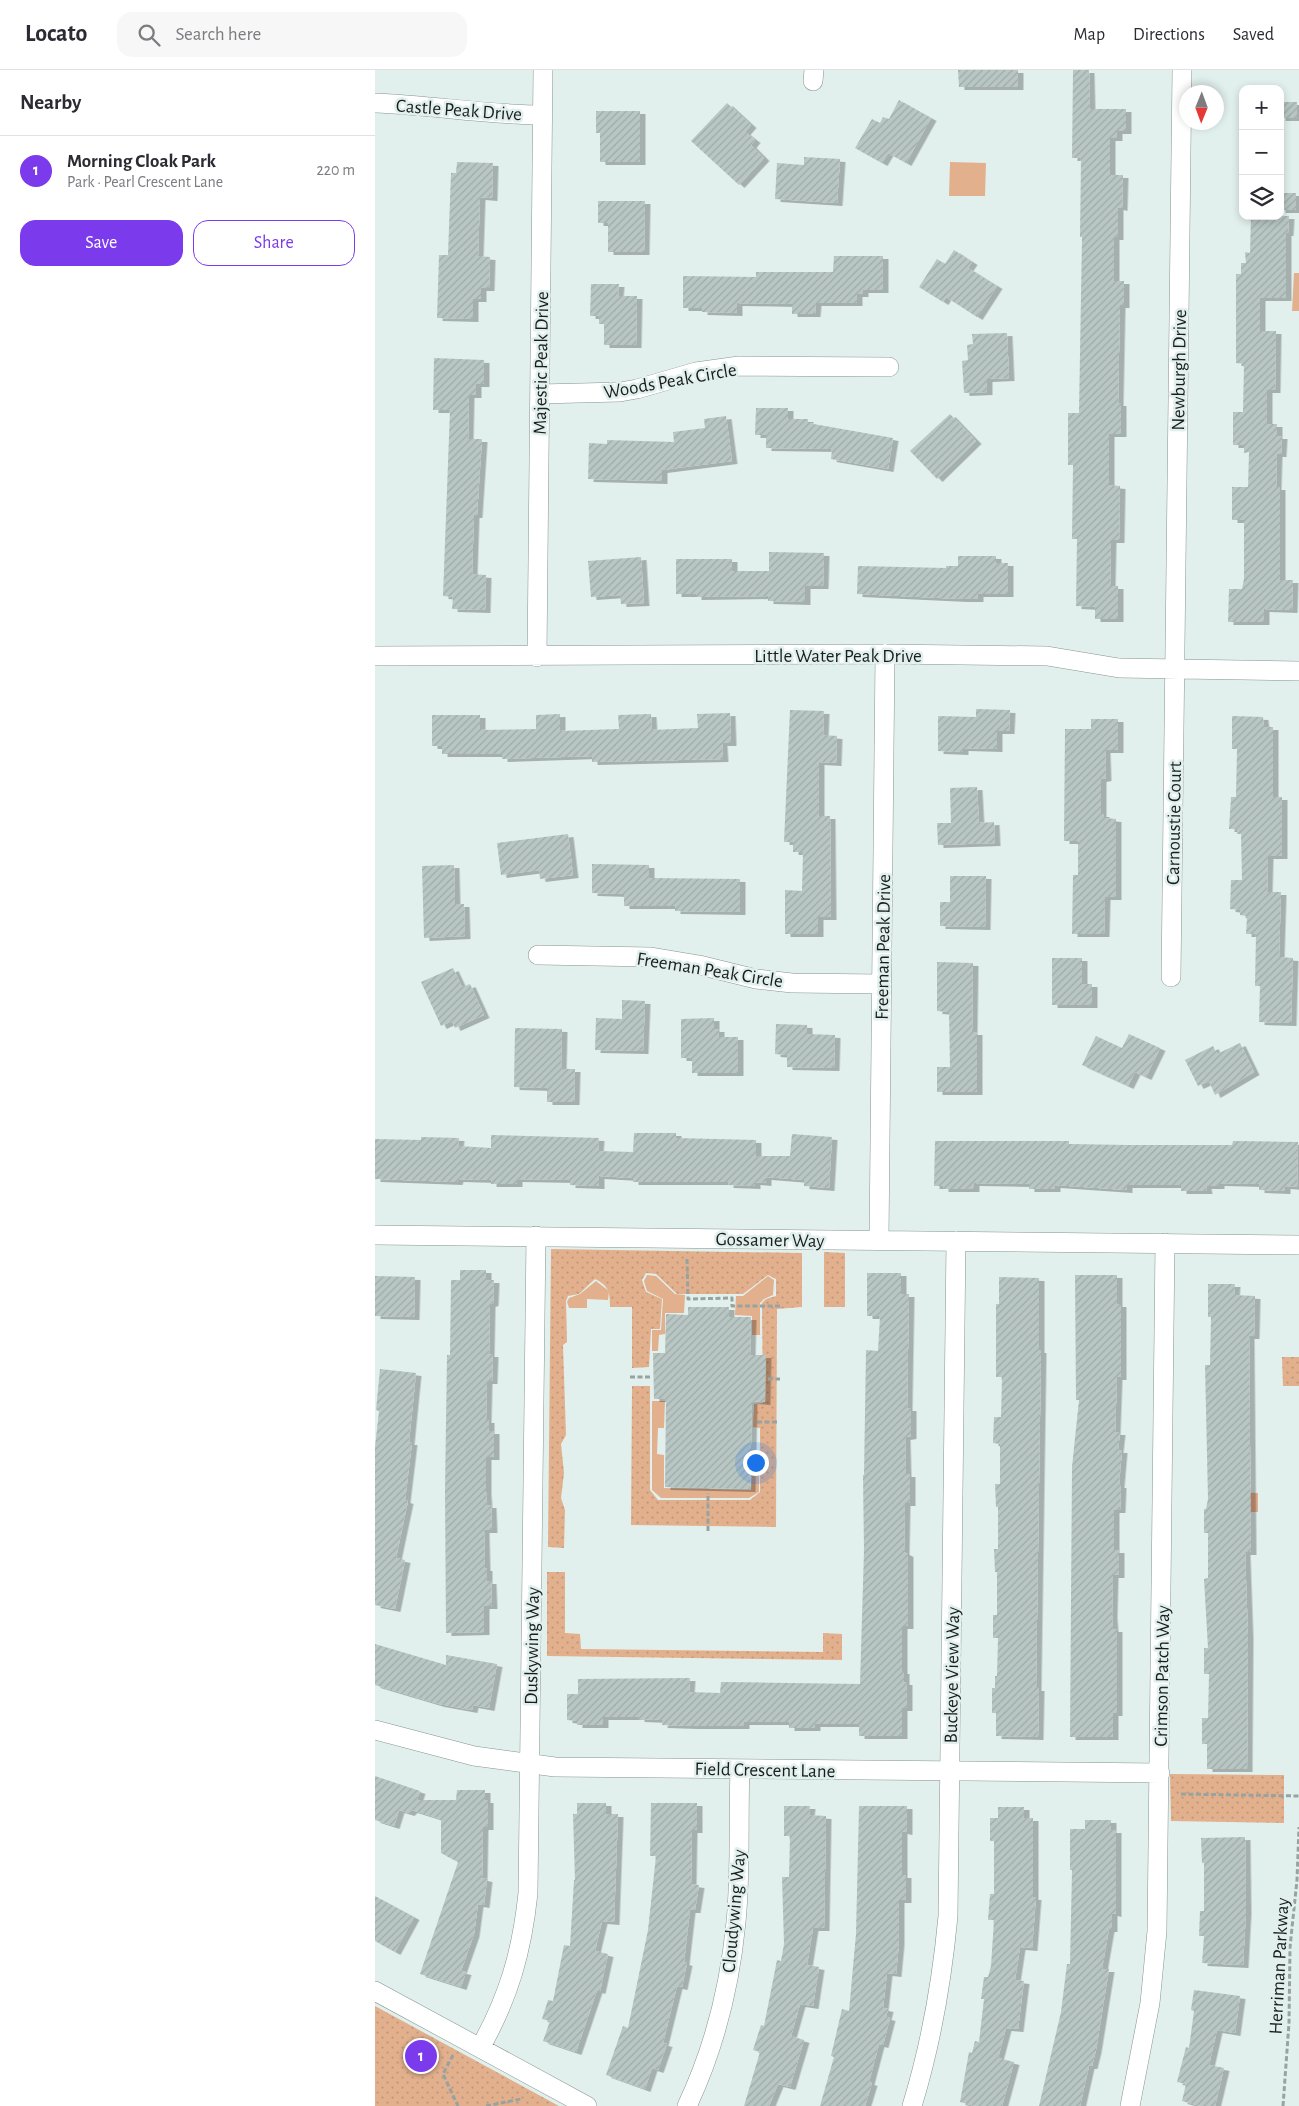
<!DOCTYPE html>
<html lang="en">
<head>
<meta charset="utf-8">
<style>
  :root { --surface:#fff; --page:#f7f7f7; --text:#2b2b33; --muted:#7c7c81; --line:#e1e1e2; --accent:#7c3aed }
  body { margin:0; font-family:"Alegreya Sans",sans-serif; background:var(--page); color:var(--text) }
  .controls { position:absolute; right:15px; top:15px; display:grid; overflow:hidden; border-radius:10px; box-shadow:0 2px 8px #0003 }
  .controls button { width:45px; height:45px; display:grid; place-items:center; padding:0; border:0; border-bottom:1px solid var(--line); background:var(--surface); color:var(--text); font:25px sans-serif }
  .compass { position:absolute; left:804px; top:15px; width:45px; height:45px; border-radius:50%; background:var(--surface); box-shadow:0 2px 8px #0003; rotate:181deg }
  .you { position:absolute; left:380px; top:1392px; width:18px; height:18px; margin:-12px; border:4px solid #fff; border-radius:50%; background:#1a73e8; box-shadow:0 0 0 8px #1a73e833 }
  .badge { display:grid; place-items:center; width:32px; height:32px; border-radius:50%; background:var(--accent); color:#fff; font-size:16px; font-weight:700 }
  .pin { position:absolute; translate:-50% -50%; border:2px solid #fff; box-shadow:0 1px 5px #0006 }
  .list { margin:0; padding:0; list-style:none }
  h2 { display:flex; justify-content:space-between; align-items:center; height:65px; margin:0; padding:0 20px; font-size:21px }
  h2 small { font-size:16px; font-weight:400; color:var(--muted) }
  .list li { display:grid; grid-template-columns:32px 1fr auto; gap:15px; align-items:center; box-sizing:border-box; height:70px; padding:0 20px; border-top:1px solid var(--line) }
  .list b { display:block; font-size:19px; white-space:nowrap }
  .list p { margin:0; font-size:16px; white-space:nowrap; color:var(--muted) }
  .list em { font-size:16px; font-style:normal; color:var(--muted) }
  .actions { display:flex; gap:10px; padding:15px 20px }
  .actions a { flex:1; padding:11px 0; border:1px solid var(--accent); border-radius:15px; text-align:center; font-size:18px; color:var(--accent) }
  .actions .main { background:var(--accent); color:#fff }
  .icon { flex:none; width:28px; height:28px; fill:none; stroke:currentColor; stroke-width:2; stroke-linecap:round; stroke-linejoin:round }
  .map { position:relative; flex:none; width:924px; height:2036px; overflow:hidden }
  header { display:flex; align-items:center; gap:30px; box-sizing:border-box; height:70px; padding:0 25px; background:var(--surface); border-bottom:1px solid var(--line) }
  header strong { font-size:24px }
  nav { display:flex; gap:28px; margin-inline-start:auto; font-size:18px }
  .search { width:350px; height:45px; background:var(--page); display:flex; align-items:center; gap:12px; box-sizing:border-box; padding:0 18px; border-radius:15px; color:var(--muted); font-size:19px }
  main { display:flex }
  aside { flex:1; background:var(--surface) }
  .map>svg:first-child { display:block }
  .grass { fill:url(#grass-dots) }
  .garden { fill:#e2b08d }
  .building { fill:url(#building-hatch); filter:url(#shadow) }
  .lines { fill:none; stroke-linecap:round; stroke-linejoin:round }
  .street-casing { stroke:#869491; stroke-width:20 }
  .path { stroke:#98a3a1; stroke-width:3; stroke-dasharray:5 2.5; stroke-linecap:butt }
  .street { stroke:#fff; stroke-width:19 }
  .labels { text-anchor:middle; stroke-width:5; stroke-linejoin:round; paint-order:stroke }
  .street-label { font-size:19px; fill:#191e1d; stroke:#e1f0ed }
</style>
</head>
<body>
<header>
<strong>Locato</strong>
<div class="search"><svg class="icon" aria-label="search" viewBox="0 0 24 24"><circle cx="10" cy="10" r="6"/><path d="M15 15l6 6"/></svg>Search here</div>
<nav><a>Map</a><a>Directions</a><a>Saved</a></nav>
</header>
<main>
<aside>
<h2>Nearby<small></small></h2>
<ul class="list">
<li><span class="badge">1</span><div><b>Morning Cloak Park</b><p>Park · Pearl Crescent Lane</p></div><em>220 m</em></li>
</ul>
<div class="actions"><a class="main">Save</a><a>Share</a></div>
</aside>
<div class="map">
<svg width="924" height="2036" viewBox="0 0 924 2036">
  <defs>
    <pattern id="grass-dots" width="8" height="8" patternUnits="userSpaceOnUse" patternTransform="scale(1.25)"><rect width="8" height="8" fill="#e2b08d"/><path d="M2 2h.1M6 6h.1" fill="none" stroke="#c19779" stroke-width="1.8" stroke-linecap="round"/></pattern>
    <pattern id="building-hatch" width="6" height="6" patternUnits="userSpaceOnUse" patternTransform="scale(1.25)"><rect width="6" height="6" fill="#b9c7c4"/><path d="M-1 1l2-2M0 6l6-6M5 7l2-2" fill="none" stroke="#9eaaa8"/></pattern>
    <filter id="shadow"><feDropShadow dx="5.5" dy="3" stdDeviation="0" flood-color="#0004"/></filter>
  </defs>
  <rect width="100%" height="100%" fill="#e1f0ed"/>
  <path class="grass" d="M176,1179L427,1183V1237L402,1239L401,1457L256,1455L257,1316H275V1420L283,1430H375L385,1422V1358L378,1357L379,1334L388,1333L387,1233L391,1229L401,1226V1209L393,1205L368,1224H302L281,1204L271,1203L267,1210L271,1222L287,1229L285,1259H276L274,1297L257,1298V1237H235C235,1222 234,1216 220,1209L204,1224L193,1226L191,1231L192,1272L188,1275L191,1365L186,1374L189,1403L186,1428L190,1440L189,1478L173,1477Z
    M449,1182L470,1183V1237H449Z
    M907,1287H924V1316H908Z
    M172,1502H190V1563L205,1564L206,1579L448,1582V1563L467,1564V1590L172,1586Z
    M795,1704L909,1705V1753L796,1751Z
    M0,1936L184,2036H0Z"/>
  <path class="garden" d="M575,92L611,93L610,126H574Z
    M919,203H924V241H917Z
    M272,1205L281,1206L300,1224L310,1225L309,1243H290V1264L284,1265L283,1281H277V1260H286L288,1229L272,1221L269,1211Z
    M393,1206L399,1210L398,1225L389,1229L385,1233V1265H377V1246L360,1245L361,1226H368Z
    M221,1211L234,1221L233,1230L212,1229V1238H194L192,1232L194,1228L205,1224Z
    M277,1331H290L289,1358H283L282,1384L289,1385V1418L376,1420L378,1385H384V1422L374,1428H286L277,1420Z
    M857,1422L883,1423V1442H857Z"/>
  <path class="building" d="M583,0H643V17H584Z
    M698,0H714L715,39H751V61H742V68H735V105H748L747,138L743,137V167H739V211H749V235H745L743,333H746V364H734V415L745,416L744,470H736L735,516H743V549H720V537L701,536L702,469H697L698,395H693V343H704L707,167H705L706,88H697Z
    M524,30L556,48L531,93L513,83L507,93L480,78L497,49L505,53L508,47L514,49Z
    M905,32H922V48H905Z
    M352,33L376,55L370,62L380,70L376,75L389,88L364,115L316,71Z
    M221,41H265V92H225V63H221Z
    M429,87L465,89L462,133L400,129L402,93L429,95Z
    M82,92L118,93L117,128L105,127L103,186L115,187L114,218H106V229H98V249L62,248L64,185H73L76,103H81Z
    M905,123H921V140H905Z
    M223,131H270L269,182H233V153H223Z
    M876,146H914L913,163H911V228H885V261H901L900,320H892V354H902V366H907L906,384H902L901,417H905V510H918L917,540L889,539V552H853L854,519H867L869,509V450H857V417H873L874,382L869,383V375H858V342H868L869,294L861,293V204H866V193H871L870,182L875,183Z
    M579,180L597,192L593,198L622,216L602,247L571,227L568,232L544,217L562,189L570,194Z
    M459,186H508V220H488V224H482V233H441L440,244H417V234L362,233V243L327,242V238H308V206L381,207V202H458Z
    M216,214H244L243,226H262L261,275H229V254H224V246H215Z
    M632,263L634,308L612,309V322L589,323L587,291L593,290L592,275L598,274L597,264Z
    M59,288L109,290V314H101V325H94L93,369H107L102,445H99L97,504L111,505L110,540L77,539L78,527L68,526L75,340H58Z
    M381,338H413V349H433V353L518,368L513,399L456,389L457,379L391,378V365H380Z
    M575,344L601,371L562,409L535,381Z
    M351,346L357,391L287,400V411L213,409L214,373L232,374V370L299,372L298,362L330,358L329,349Z
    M394,482L449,483L448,516H430V532L393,531V526L321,527V524H301V489H357V501H394Z
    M583,486H621V493H633V524H603V529H587L482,524L483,496L571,498V496H583Z
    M266,487L269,533L246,534L245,525L216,527L213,491Z
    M601,639L635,640L634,661H622V679L588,678V682L563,681V646L601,647Z
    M415,640L449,641L448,665L462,666L461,693L444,692V746H455L456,847H443V864H410V820L427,821L428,782H418V772H409Z
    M355,643L356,673H347L348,689L217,692V686L127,689V684H67V676H57V645H105V660L161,659V645L185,644V661L244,659L243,645L276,644L277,660L323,658L322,644Z
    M857,646L888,647L889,657H898V727H907V786H893L892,822H906L904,887L918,888L916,953L884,952L885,916H880L881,864H871L872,846L865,845V840L855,839L856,810H867L866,764H862V759H854L856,727H861L862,679H857Z
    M716,649H743V680H730L731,708L726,709V744H729V748L741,749V827H730L729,864H697L698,805H703V771H689L690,659H716Z
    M602,717L604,753L619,752L620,773L563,775L562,753H576L575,718Z
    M193,764L198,805L165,809L164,800L126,805L122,773Z
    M217,794L274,795V808L365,809V842L300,841V836H249V824L217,823Z
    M79,795L80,834H89L90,866L49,868L47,796Z
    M575,806H611L610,857L565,856V832H575Z
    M677,888H707V914H717V935H677Z
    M562,892L598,893L597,962H602V1022H562V997H575L574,942L562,941Z
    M78,898L87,917L95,914L109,945L80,958L77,951L66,956L46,912Z
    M247,930L270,931L268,981L220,980L221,948L247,949Z
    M339,948V959H344V967H363V1003H317V988H306V949Z
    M401,954L432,955V964L460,965L459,998L412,997V985L400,984Z
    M140,958L187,959L186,999H200L199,1032H172V1018L139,1017Z
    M754,964L785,978L771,1007L760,1002L753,1016L707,995L721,966L747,978Z
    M865,973L879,1002L840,1025L834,1011L823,1016L810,990L838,976L842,984Z
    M259,1063H301V1068L381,1070V1086H415L417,1064L457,1067L454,1118L429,1116V1110L391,1107V1113L380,1112V1116L353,1115V1112H258V1108L224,1106V1116L195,1115V1110L142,1109V1114H116V1110L83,1109L82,1112L0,1109V1069L46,1070V1067L84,1068L83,1076L116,1078V1065L224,1068L223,1081L258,1082Z
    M560,1071H694V1074L754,1075H857L858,1071L923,1072L922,1117L910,1116V1121L884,1120V1114L844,1113V1116H831L832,1121H806V1115H752V1120L680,1115V1119H654V1114L599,1113V1119H568V1116H559Z
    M85,1200H111V1210H119L118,1233L115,1234L114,1284H118L117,1311H112L111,1350H114V1361H119V1387H111V1422L112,1435H116L117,1460H109L110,1498H112V1511H116L117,1536H109V1562L71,1563L70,1420L72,1285H75L76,1210H85Z
    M492,1203H526V1224H534L532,1338H536V1366L530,1367L531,1404H535V1433H530L529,1482L533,1484V1556H527V1601H529V1612H532V1638H527V1666H484V1654H440V1658H414V1652H369V1656H318L287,1655L288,1650L264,1649V1647H228V1655H202V1651L192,1650V1624H203V1609L315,1608L314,1622L345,1623L346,1612L485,1614L489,1481L488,1405H489L491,1280L503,1281L505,1246H492Z
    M700,1205H742V1234H746V1307H742L740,1362H745L743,1380H747L744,1415H746L745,1440H739V1480H744V1505H738L737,1545L738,1559H742V1643H738V1667H695L697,1397L704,1330H701Z
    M0,1206L40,1207L39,1247L0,1246Z
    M624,1207L664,1208V1280H666L661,1618H664L663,1667L621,1666V1643H617V1618H620V1606H622L623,1568H618V1545H622V1502H620L619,1479H623V1437H621L620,1414H625V1374L618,1373L619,1347H626L627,1307H621V1234H624Z
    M833,1214H860L859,1225L880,1226L879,1266H874L876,1482H870L873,1566L872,1699H832V1674H827V1648H833L834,1604H829V1578H833L829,1509L833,1508V1463H829V1439H831L833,1429L830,1295H835L836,1247H833Z
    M313,1237H354V1247H376L375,1285H391L390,1332L377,1331L375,1419L290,1417L291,1329H279L278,1283H290L291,1244L313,1245Z
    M5,1299L41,1303L34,1372H37L30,1430L33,1431L21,1488L30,1490L20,1539L0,1535V1377L4,1341L1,1340Z
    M0,1574L71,1595V1585L122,1594L114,1638L98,1635L97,1640L64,1634L0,1615Z
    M0,1706L45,1721L42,1730H81L82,1720H110V1730H113V1757H108L107,1808L112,1809L109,1835L103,1834L99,1864L86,1901L91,1902L86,1917L45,1904L83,1792L66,1783V1749L37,1740L34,1743L24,1740L19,1756L0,1750Z
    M202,1733H231V1744H243L239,1852L227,1851L220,1881L233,1884L225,1921L222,1920L201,1982L168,1971L175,1951L167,1949L173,1930L178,1931L189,1875L195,1876L199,1810H200L198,1744H202Z
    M276,1733H322V1760H317L316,1814L324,1815L320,1840H315L309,1892L312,1893L307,1917L302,1916L288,1973L292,1974L283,2000L277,1998L270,2019L231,2005L248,1956L253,1958L273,1860L281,1786H275Z
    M409,1736H435L434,1745L451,1746L449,1858H438L432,1895L444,1897L438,1936L425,1934L416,1966L429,1970L415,2017L403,2014L394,2036H369L385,1982L378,1980L386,1955L389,1956L402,1890L406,1891L409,1874L407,1807H414L415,1766H409Z
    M484,1736H532V1762L527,1761V1805H531V1830H524V1872L521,1904L512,1903L508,1938L513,1939L511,1947L515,1948L508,1975L504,1974L494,2012L497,2013L490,2036H445L459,1987L456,1986L467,1939L474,1941L481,1864Z
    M623,1737H649V1748H658V1827H661L657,1878L645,1877L640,1910L649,1911L643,1959L631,1958L623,1988L639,1992L627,2036H600L585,2032L594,1982L597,1983L600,1971L604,1972L609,1929H606L609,1907H613L616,1896L619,1850H613L615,1824H619V1771H615V1748H623Z
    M710,1750H736V1760H741V1844L737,1843V1859H734L727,1899H734L721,1980L717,1996H714L705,2036H664L686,1942L692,1894H695L697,1800H695V1759H710Z
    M870,1767L871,1841L868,1895L827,1893L829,1866H824L825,1841H829V1793H827L826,1768Z
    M0,1826L39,1847L20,1882L0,1871Z
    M819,1920L865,1926L860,1963L842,1960L834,1995L849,1998L840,2036H826L807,2031L811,2014L802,2012L811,1977L814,1978L819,1941L816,1940Z"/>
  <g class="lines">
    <defs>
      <path id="street" d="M438,11L439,0
        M0,33C56,35 112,45 168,45
        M165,324L245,322L262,319L321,302L364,296L514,297
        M0,586L510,584L672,586L744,598L924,601
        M162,587L168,0
        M163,885L276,887L324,895L381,909L417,913L507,914
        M796,907L807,0
        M0,1165L924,1175
        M504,1170L510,584
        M0,1660L99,1686L180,1697L785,1703
        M0,1921L212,2036
        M105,1978C134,1927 147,1881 153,1823L161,1166
        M312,2036C339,1979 355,1915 361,1852C366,1802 363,1750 365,1699
        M537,2036C556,1974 567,1911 573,1846L581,1171
        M755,2036L775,1933L782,1861L790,1173"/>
    </defs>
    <use href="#street" class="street-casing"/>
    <path class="path" d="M312,1189L313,1229L357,1228V1236H406
      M255,1307H276
      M393,1309H405
      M382,1352H404
      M333,1461V1423
      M806,1724L924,1726
      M78,1985L68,2004L83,2036
      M111,2036L146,2029
      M908,2036L914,1953L915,1877L922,1810L924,1757"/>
    <use href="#street" class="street"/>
  </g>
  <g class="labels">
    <g class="street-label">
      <text transform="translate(84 39) rotate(4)" y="7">Castle Peak Drive</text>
      <text transform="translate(165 293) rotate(-89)" y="7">Majestic Peak Drive</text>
      <text transform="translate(803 300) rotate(-89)" y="7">Newburgh Drive</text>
      <text transform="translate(295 310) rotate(-10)" y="7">Woods Peak Circle</text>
      <text x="463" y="592">Little Water Peak Drive</text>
      <text transform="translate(798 753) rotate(-89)" y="7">Carnoustie Court</text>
      <text transform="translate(507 877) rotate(-89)" y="7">Freeman Peak Drive</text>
      <text transform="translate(335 899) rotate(9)" y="7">Freeman Peak Circle</text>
      <text transform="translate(395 1169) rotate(1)" y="7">Gossamer Way</text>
      <text transform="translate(156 1576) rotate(-89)" y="7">Duskywing Way</text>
      <text transform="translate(576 1605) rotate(-89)" y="7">Buckeye View Way</text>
      <text transform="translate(786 1606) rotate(-89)" y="7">Crimson Patch Way</text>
      <text transform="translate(390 1699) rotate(1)" y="7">Field Crescent Lane</text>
      <text transform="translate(358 1841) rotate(-85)" y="7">Cloudywing Way</text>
      <text transform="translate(903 1896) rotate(-87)" y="7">Herriman Parkway</text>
    </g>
  </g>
</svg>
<div class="controls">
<button>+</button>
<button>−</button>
<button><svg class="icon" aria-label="layers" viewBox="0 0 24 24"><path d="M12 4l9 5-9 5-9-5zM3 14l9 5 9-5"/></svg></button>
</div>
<svg class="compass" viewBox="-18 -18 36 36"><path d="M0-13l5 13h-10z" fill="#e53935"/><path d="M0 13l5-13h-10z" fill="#7c7c81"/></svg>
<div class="you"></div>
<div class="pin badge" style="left:46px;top:1986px">1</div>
</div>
</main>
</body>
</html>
